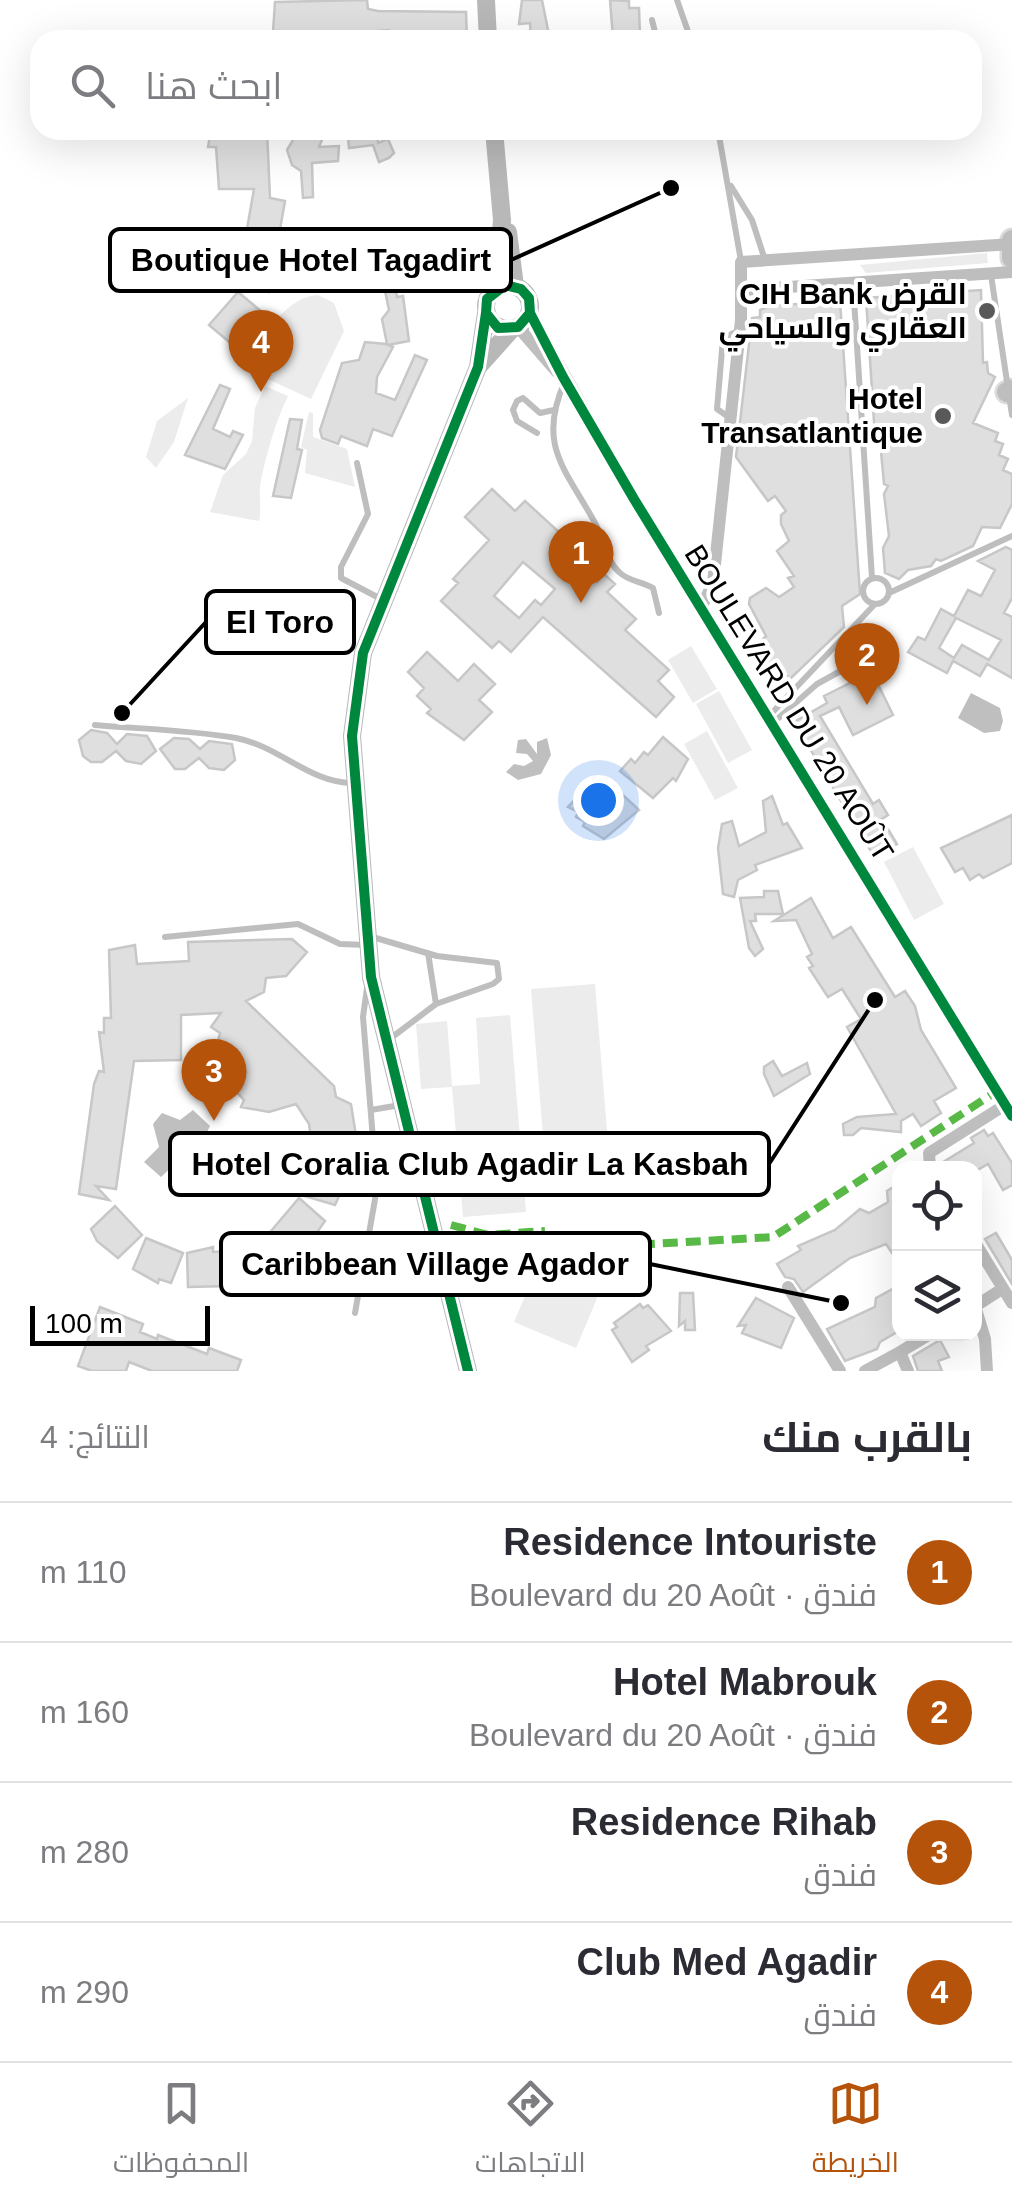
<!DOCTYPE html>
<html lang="ar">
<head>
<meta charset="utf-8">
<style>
  :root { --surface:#fff; --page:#f2f2f3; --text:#2b2b33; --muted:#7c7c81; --line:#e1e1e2; --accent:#b45309 }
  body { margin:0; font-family:Arial,Cairo,sans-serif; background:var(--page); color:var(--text); direction:rtl }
  .controls { position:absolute; right:30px; bottom:30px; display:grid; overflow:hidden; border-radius:20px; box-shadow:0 10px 40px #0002 }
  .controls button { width:90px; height:90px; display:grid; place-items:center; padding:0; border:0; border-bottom:2px solid var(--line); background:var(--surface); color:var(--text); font:50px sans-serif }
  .scale { position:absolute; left:30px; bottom:25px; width:180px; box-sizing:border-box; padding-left:10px; border:5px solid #000; border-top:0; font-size:28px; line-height:35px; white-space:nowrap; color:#000; -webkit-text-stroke:8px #fff; paint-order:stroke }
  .you { position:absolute; left:598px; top:800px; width:35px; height:35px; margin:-25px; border:8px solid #fff; border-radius:50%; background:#1a73e8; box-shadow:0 0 0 15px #1a73e833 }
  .badge { display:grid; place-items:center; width:65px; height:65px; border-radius:50%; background:var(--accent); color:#fff; font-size:32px; font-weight:700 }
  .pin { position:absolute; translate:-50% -82px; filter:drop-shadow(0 2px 5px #0008) }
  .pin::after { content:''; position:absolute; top:52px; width:35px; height:30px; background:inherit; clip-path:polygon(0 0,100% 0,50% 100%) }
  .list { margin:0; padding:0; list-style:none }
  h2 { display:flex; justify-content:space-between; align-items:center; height:130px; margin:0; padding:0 40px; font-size:42px }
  h2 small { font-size:32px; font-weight:400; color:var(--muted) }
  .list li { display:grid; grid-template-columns:65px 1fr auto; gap:30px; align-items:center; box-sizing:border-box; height:140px; padding:0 40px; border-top:2px solid var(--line) }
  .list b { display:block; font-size:38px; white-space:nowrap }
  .list p { margin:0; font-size:32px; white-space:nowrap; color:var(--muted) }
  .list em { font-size:32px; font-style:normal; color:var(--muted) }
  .icon { flex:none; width:55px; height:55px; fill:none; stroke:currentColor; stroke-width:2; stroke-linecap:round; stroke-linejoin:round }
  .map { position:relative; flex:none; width:1012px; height:1371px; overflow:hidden; direction:ltr }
  .search { position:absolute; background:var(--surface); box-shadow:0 10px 40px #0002; left:30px; right:30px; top:30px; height:110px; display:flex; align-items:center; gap:25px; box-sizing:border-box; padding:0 35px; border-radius:30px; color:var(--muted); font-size:38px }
  .sheet { height:690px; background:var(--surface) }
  nav { display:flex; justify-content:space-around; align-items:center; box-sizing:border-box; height:140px; border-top:2px solid var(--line); background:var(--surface); font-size:28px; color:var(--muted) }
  nav a { display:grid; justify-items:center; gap:5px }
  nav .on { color:var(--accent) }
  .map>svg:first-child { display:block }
  .green { fill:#ececec }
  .water { fill:#bfbfbf }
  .building { fill:#dfdfdf; stroke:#c7c7c7; stroke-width:2.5; fill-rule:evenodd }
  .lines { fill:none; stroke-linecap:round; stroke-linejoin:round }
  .primary-casing { stroke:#dbdbdb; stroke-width:25 }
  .lane { stroke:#bebebe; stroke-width:6 }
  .street { stroke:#bebebe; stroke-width:12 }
  .secondary { stroke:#b8b8b8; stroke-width:18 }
  .primary { stroke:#bebebe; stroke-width:20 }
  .quiet { stroke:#58b947; stroke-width:8; stroke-dasharray:15 8; stroke-linecap:butt }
  .cycleway-casing { stroke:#fff; stroke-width:16 }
  .cycleway { stroke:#00873e; stroke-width:10 }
  .poi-dot { fill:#595959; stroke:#fff; stroke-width:4 }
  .labels { text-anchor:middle; stroke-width:8; stroke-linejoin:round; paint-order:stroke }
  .poi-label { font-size:30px; font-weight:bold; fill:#000; stroke:#fff; text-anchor:end }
  .street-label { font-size:30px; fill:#000; stroke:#fff }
  .leader { fill:none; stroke:#000; stroke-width:4 }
  .callout-dot { fill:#000; stroke:#fff; stroke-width:4 }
  .callout { fill:#fff; stroke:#000; stroke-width:4 }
  .callout-label { font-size:32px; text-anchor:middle; font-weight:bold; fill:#000 }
</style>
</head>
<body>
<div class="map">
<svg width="1012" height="1371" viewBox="0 0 1012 1371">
  <rect width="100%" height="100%" fill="#fff"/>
  <path class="green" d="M987,253L988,263L866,273L860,265Z
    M318,295L334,303L344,331L311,399L248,370V363C264,336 285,297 318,295Z
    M265,386L288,396C275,423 267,452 261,480C258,493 262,507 259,521L210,512L223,475L246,454L252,441L255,408Z
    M188,398L174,442L156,468L146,457L157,421Z
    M309,412L313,413V437L347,449L355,487L305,473L307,450L301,447Z
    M691,646L717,689L693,703L668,660Z
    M719,691L752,750L728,763L696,704Z
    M707,731L738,788L715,800L684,744Z
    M913,847L944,904L914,920L884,862Z
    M595,984L611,1180L547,1185L531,989Z
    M510,1015L526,1212L463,1217L452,1087L421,1089L416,1024L447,1021L452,1086L480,1084L476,1018Z
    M539,1263L601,1289L576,1348L514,1322Z"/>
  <path class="water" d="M971,693L1000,708L1003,721L1000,731L984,733L958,718Z
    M547,738L551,755L541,774L518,780L506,772L514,764L524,766L533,761L527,754L516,753L518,740L526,739L537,754V742Z
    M193,1110L210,1126L199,1148L209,1157L194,1173L180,1159L161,1177L144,1162L159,1147L153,1124L162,1113L180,1120Z"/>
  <path class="building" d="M367,0L368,9L378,11L466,12L467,40H395L389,30L278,39V31L273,32L275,2Z
    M522,0H542L550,40H531L530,23L519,24Z
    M610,0L629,1V8H639L640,36L613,38Z
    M211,130H267L270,198L285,201L269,292L237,286L254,189H219L216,147H208Z
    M299,130H326L319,147L339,146L338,161L312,163L313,197L303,198L301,171L292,165L287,150Z
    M377,131L378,143L388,139L394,153L389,158L379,162L373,145L349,148L348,136Z
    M388,229L396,238L376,255L399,252L401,265L393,273L397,297L403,296L409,341L388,345L393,347L377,377L376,393L395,400L415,355L427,360L392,436L373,429L367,446L341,436L338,444L322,438L320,430L342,363L359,360L365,342L387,344L382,319L389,310L384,286L380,287L376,263L369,270L358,258L366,257L367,248Z
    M981,290L983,363L987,362L988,373L995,377L973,423L998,433L995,441L1003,444L999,455L1008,459L1003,470L1012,474V504L1000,528L982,527L973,546L941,561L936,559L931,566L908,570L899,579L885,573L883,548L889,536L884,494L888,486L884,484L880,441L875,437L866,298Z
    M238,292L262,312L234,346L209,325Z
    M840,301L860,594L842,606L844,627L790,679L780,669L757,670L769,661L756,646L766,636L749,604L750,598L766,588L779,597L794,587L788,578L794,576L777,551L789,541L781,524V515L786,511L775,496L768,501L736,457L752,318L760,317V310L769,306Z
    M220,385L230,389L213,429L230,437L233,431L243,435L225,469L185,455Z
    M290,419L302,420L297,449L302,450L291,498L273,496Z
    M492,489L515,511L525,501L584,555L576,563L597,582L604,574L615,584L607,592L636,619L625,630L669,670L658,681L674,697L656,717L543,617L511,652L499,641L492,648L441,601L458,583L453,579L489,540L465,517ZM523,562L555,589L541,605L535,600L519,618L494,596Z
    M1006,547L1012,550V598L1004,613L1012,617V678L987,664L980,676L953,661L947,673L908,652L918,637L925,640L941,609L954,616L968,590L981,596L995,570L978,561ZM956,618L1001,640L989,660L962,645L954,658L939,648Z
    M427,652L458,681L474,664L495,684L479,700L492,712L464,740L427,713L431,709L417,696L424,688L408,672Z
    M872,672L893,715L853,735L839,707L820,716L873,804L879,800L888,815L882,819L897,844L875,858L794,722L827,703L824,696Z
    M91,730L107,733L117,744L127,734L147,736L156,751L141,764L126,761L116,751L102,762H91L83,756L79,740Z
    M663,737L688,759L676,781L673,778L653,798L620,771L631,759L635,763L644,752L648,755Z
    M174,738L189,739L200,749L209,741L232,744L235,760L224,770L209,768L199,758L185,769H175L160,749Z
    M610,783L639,810L604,839L583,826L585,822L576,817L578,812L568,807L582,792L588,798Z
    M772,796L783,825L787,823L802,848L755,865L757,870L738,880L734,897L723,894L718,848L722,824L732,821L739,846L766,832L763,801Z
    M1012,815V863L983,878L979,874L970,880L963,868L955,872L941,848Z
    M764,891H778L783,914H755L756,921H750L763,949L755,956L749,948L740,898L764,897Z
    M811,898L833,938L851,927L895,997L905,991L915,1006L921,1030L956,1088L934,1101L941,1113L921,1126L913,1114L901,1121V1132L861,1128L853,1135H844L843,1124L857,1117L896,1114L847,1027L861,1019L842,989L828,997L809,968L813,966L807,957L812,954L796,920L774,921Z
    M292,939L307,952L286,976L266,978L264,992L246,1001L334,1086L336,1097L351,1104L357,1142L332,1161L345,1165L341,1177L347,1179L335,1205L301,1195L312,1145L309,1124L296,1104L269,1112L241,1107L244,1100L227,1082L220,1085L213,1060L220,1033L211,1027L221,1013L181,1015V1060L134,1061L116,1189L96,1186L109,1200L79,1194L94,1084L99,1071L104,1072L99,1032L104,1033V1018H111L109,950L135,945L137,964L189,961L188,942Z
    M773,1061L782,1076L807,1063L810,1074L774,1096L764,1074V1067Z
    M984,1130L988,1136L993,1133L1012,1163V1185L1003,1190L988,1164L974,1172V1168H940V1164L974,1143L971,1138Z
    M900,1183V1265L886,1244L850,1258L803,1292L794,1279L785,1277L777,1264L801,1250L798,1246L835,1230L860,1209L869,1213L888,1202L887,1191Z
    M299,1198L325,1221L308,1245L304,1241L295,1252L271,1231Z
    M115,1206L142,1235L118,1258L97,1241L91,1229Z
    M996,1233L1012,1260V1284L985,1239Z
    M146,1238L183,1253L171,1283L159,1279L158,1283L133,1269Z
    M213,1247V1252L228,1251L230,1286L188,1287L187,1253Z
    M900,1285L897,1332L880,1342L877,1349L845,1361L827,1329L875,1307L876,1298Z
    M680,1293H693L695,1330H685V1321L679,1326Z
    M756,1298L794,1318L781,1348L742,1333L746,1325L738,1326Z
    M640,1304L643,1308L648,1305L671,1331L646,1346L649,1350L632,1362L612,1330L617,1327L614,1323Z
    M100,1307L143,1324L140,1332L157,1339L158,1335L207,1354L209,1348L241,1360L237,1371H152L129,1362L126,1371H92L78,1366Z
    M940,1340L949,1357L938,1361L942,1371H918L913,1356Z"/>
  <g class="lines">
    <defs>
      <path id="primary" d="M1012,240V258
        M1007,392L1012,390"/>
    </defs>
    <use href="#primary" class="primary-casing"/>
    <path class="lane" d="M677,0L691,40
      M652,20L657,40
      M718,130L741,261
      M731,186L752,220L765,260
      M991,275L1012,415
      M853,284L872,578
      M565,381C536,446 566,469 595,523C604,539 605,559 619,572C629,582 642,581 653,588L659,613
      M730,418L717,409L723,338L738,331
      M537,433L517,421L513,410L517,401L523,398L540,413L554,410
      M357,463L368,514L341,567V578L381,599
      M863 591a13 13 0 1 1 26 0a13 13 0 1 1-26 0Z
      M889,593L1012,536
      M770,715L875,604
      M774,722L817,684L886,646
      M95,725C141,729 190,730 236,738C279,746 310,783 352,783
      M369,936L437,956L497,963L499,979L493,984L436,1004L391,1038
      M165,937L298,924L340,944L367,945
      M428,953L436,1004
      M371,1110L400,1105
      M355,1313L377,1188L363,1017L367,988"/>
    <path class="street" d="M742,290L1012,272
      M530,313L634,499L1012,1116
      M518,327L557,372
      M701,608L713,583L741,320V262L1012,244
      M930,1168L929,1153L1005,1105
      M974,1241L1012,1303
      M788,1287L840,1371
      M975,1306L985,1339L987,1371
      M974,1307L1002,1289
      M865,1371L900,1352
      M908,1371L900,1352L930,1334"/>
    <path class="secondary" d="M486,0L488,40
      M494,130L502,220L496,288
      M508,232L515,286
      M486 307a22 22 0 1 1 44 0a22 22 0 1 1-44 0Z
      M478,367L511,330
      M468,1371L371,977L352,736L363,653L478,367L486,313"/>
    <use href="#primary" class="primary"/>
    <path class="quiet" d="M451,1225L488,1235L545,1231
      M548,1250L773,1237L997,1091"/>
    <defs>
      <path id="cycleway" d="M530,313L518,327L498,328L486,313L487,299L505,285L521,289L529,298L530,313L563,377L634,499L1012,1116
        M468,1371L371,977L352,736L363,653L478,367L486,313"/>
    </defs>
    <use href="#cycleway" class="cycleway-casing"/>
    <use href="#cycleway" class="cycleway"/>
  </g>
  <g class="poi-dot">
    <circle cx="987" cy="311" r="10"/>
    <circle cx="943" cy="416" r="10"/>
  </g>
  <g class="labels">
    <g class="poi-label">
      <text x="967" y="304">CIH Bank القرض<tspan x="967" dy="34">العقاري والسياحي</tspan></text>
      <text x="923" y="409">Hotel<tspan x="923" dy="34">Transatlantique</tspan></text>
    </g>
    <g class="street-label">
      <text transform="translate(789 703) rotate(58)" y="10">BOULEVARD DU 20 AOÛT</text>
    </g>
  </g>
  <path class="leader" d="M671 188L511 260M122 713L206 622M875 1000L769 1164M841 1303L650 1264"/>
  <g class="callout-dot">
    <circle cx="671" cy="188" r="10"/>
    <circle cx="122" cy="713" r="10"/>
    <circle cx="875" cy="1000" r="10"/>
    <circle cx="841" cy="1303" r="10"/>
  </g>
  <g class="callout">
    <rect x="110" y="229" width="401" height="62" rx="10"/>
    <rect x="206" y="591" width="148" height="62" rx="10"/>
    <rect x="170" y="1133" width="599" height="62" rx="10"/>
    <rect x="221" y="1233" width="429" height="62" rx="10"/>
  </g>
  <g class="callout-label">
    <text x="311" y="271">Boutique Hotel Tagadirt</text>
    <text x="280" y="633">El Toro</text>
    <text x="470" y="1175">Hotel Coralia Club Agadir La Kasbah</text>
    <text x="435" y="1275">Caribbean Village Agador</text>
  </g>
</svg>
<div class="controls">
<button><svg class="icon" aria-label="locate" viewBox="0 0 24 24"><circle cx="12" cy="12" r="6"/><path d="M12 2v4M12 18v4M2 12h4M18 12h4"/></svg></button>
<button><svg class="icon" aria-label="layers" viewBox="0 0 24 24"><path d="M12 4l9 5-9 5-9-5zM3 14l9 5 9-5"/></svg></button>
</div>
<div class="scale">100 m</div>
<div class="you"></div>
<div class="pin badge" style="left:581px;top:603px">1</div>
<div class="pin badge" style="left:867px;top:705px">2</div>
<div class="pin badge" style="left:214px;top:1121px">3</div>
<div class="pin badge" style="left:261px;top:392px">4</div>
<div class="search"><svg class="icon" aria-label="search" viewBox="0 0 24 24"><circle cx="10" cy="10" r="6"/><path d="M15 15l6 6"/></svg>ابحث هنا</div>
</div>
<section class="sheet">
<h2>بالقرب منك<small>النتائج: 4</small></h2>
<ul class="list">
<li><span class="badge">1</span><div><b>Residence Intouriste</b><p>فندق · Boulevard du 20 Août</p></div><em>110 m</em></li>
<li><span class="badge">2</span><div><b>Hotel Mabrouk</b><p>فندق · Boulevard du 20 Août</p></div><em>160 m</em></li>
<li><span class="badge">3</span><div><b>Residence Rihab</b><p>فندق</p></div><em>280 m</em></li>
<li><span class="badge">4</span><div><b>Club Med Agadir</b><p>فندق</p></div><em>290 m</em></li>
</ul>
</section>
<nav>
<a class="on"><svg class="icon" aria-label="map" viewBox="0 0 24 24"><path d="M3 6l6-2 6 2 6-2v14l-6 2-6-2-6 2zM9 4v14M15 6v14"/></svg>الخريطة</a>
<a><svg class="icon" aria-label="directions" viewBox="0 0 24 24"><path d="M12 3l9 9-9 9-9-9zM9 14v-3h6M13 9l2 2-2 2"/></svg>الاتجاهات</a>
<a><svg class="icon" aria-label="saved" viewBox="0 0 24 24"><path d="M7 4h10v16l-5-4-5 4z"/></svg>المحفوظات</a>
</nav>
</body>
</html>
